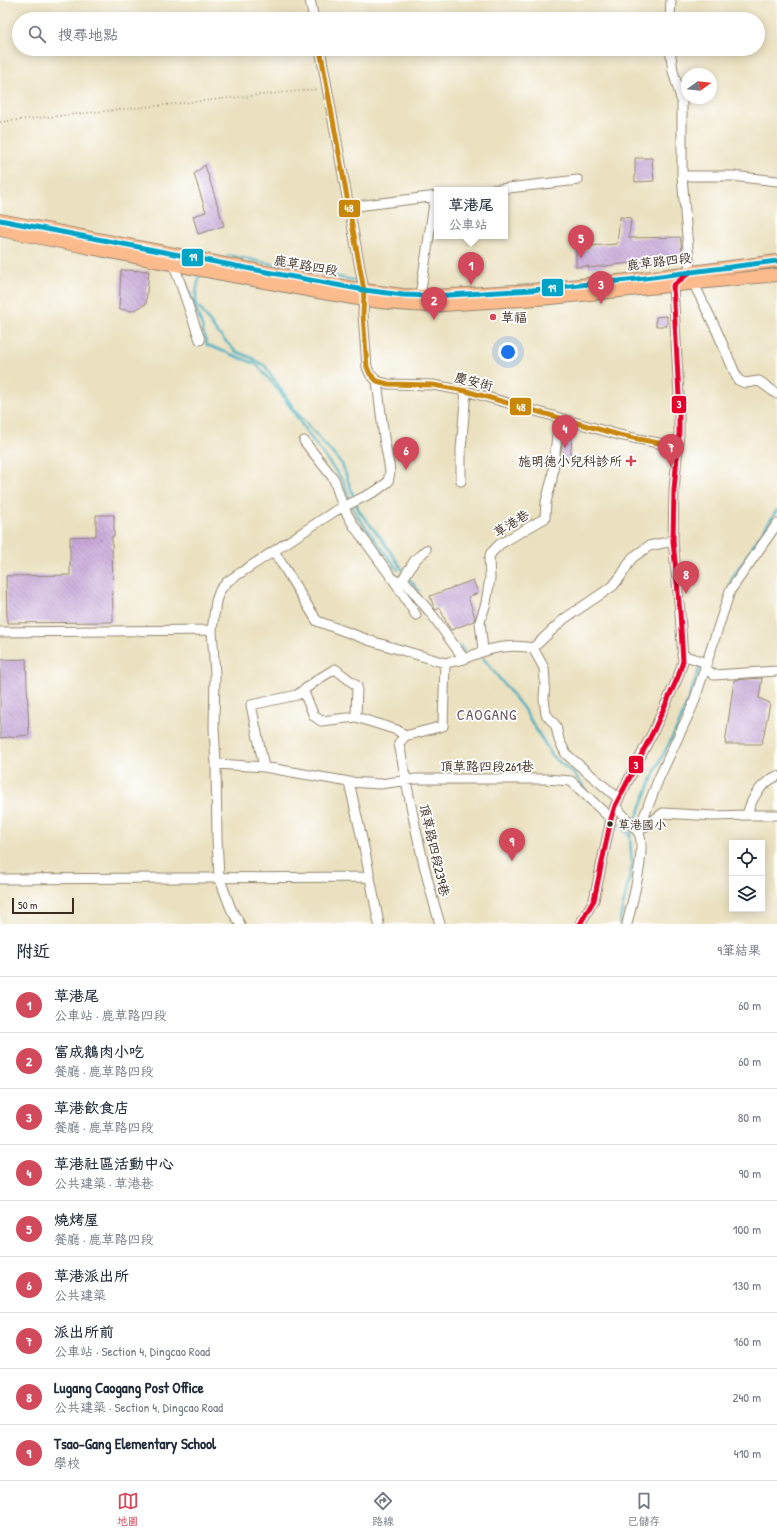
<!DOCTYPE html>
<html lang="zh-TW">
<head>
<meta charset="utf-8">
<style>
  :root { --surface:#fff; --page:#f2f2f3; --text:#1f2937; --muted:#747a83; --line:#e0e1e3; --accent:#d1495b }
  body { margin:0; font-family:"Patrick Hand","LXGW WenKai TC",sans-serif; background:var(--page); color:var(--text) }
  .controls { position:absolute; right:12px; bottom:12px; display:grid; overflow:hidden; border-radius:0px; box-shadow:0 2px 10px #0003 }
  .controls button { width:36px; height:36px; display:grid; place-items:center; padding:0; border:0; border-bottom:1px solid var(--line); background:var(--surface); color:var(--text); font:20px sans-serif }
  .compass { position:absolute; left:681px; top:68px; width:36px; height:36px; border-radius:50%; background:var(--surface); box-shadow:0 2px 10px #0003; rotate:75deg }
  .scale { position:absolute; left:12px; bottom:10px; width:62px; box-sizing:border-box; padding-left:4px; border:2px solid #3b2a1e; border-top:0; font-size:11px; line-height:14px; white-space:nowrap; color:#3b2a1e; -webkit-text-stroke:3px #fff; paint-order:stroke }
  .you { position:absolute; left:508px; top:352px; width:14px; height:14px; margin:-10px; border:3px solid #fff; border-radius:50%; background:#1a73e8; box-shadow:0 0 0 6px #1a73e833 }
  .badge { display:grid; place-items:center; width:26px; height:26px; border-radius:50%; background:var(--accent); color:#fff; font-size:13px; font-weight:700 }
  .pin { position:absolute; translate:-50% -33px; filter:drop-shadow(0 1px 2px #0008) }
  .pin::after { content:''; position:absolute; top:21px; width:14px; height:12px; background:inherit; clip-path:polygon(0 0,100% 0,50% 100%) }
  .popup { position:absolute; left:434px; top:187px; width:74px; height:52px; box-sizing:border-box; display:grid; place-content:center; border-radius:0px; background:var(--surface); filter:drop-shadow(0 1px 3px #0005); font-size:13px; white-space:nowrap; color:var(--muted) }
  .popup b { font-size:15px; color:var(--text) }
  .popup::after { content:''; position:absolute; left:50%; top:100%; margin-left:-8px; border:8px solid transparent; border-top-color:var(--surface) }
  .list { margin:0; padding:0; list-style:none }
  h2 { display:flex; justify-content:space-between; align-items:center; height:52px; margin:0; padding:0 16px; font-size:17px }
  h2 small { font-size:13px; font-weight:400; color:var(--muted) }
  .list li { display:grid; grid-template-columns:26px 1fr auto; gap:12px; align-items:center; box-sizing:border-box; height:56px; padding:0 16px; border-top:1px solid var(--line) }
  .list b { display:block; font-size:15px; white-space:nowrap }
  .list p { margin:0; font-size:13px; white-space:nowrap; color:var(--muted) }
  .list em { font-size:13px; font-style:normal; color:var(--muted) }
  .icon { flex:none; width:22px; height:22px; fill:none; stroke:currentColor; stroke-width:2; stroke-linecap:round; stroke-linejoin:round }
  .map { position:relative; flex:none; width:777px; height:924px; overflow:hidden }
  .search { position:absolute; background:var(--surface); box-shadow:0 2px 10px #0003; left:12px; right:12px; top:12px; height:44px; display:flex; align-items:center; gap:10px; box-sizing:border-box; padding:0 14px; border-radius:22px; color:var(--muted); font-size:15px }
  .sheet { height:556px; background:var(--surface) }
  nav { display:flex; justify-content:space-around; align-items:center; box-sizing:border-box; height:56px; border-top:1px solid var(--line); background:var(--surface); font-size:11px; color:var(--muted) }
  nav a { display:grid; justify-items:center; gap:2px }
  nav .on { color:var(--accent) }
  .map>svg:first-child { display:block }
  .lines { fill:none; stroke-linecap:round; stroke-linejoin:round }
  .stream { stroke:#3eaabd; stroke-width:2.5 }
  .building { fill:url(#building-back-hatch) }
  .minor-casing { stroke:#93866f; stroke-width:11 }
  .major-casing { stroke:#93866f; stroke-width:14 }
  .path { stroke:#93866f; stroke-width:1.5; stroke-dasharray:1 3; stroke-linecap:butt }
  .minor { stroke:#fff; stroke-width:9 }
  .major { stroke:#fbbb8d; stroke-width:12 }
  .bus-1-casing { stroke:#fff; stroke-width:8 }
  .bus-2-casing { stroke:#fff; stroke-width:8 }
  .bus-3-casing { stroke:#fff; stroke-width:8 }
  .bus-1 { stroke:#e4002b; stroke-width:5 }
  .bus-2 { stroke:#c88708; stroke-width:5 }
  .bus-3 { stroke:#03a3c5; stroke-width:5 }
  .poi-dot { fill:#d1495b; stroke:#fff; stroke-width:1.5 }
  .bus-dot { fill:#3b2a1e; stroke:#fff; stroke-width:1.5 }
  .labels { text-anchor:middle; stroke-width:3.5; stroke-linejoin:round; paint-order:stroke }
  .bus-label { font-size:12px; fill:#3b2a1e; stroke:#fff; text-anchor:start }
  .street-label { font-size:13px; fill:#3b2a1e; stroke:#fff }
  .poi-label { font-size:13px; fill:#3b2a1e; stroke:#fff; text-anchor:start }
  .quarter-label { font-size:15px; letter-spacing:1px; fill:#6c565f; stroke:#fff }
  .line-badge { stroke:#fff; stroke-width:1.5 }
  .badge-label { font-size:11px; text-anchor:middle; font-weight:bold; fill:#fff }
</style>
</head>
<body>
<div class="map">
<svg width="777" height="924" viewBox="0 0 777 924">
  <defs>
    <pattern id="building-back-hatch" width="6" height="6" patternUnits="userSpaceOnUse"><rect width="6" height="6" fill="#c7a8d9"/><path d="M-1 5l2 2M0 0l6 6M5-1l2 2" fill="none" stroke="#a389af"/></pattern>
  </defs>
  <rect width="100%" height="100%" fill="#fff"/>
  <filter id="ink" filterUnits="userSpaceOnUse"><feTurbulence type="fractalNoise" baseFrequency=".025" numOctaves="2"/><feDisplacementMap in="SourceGraphic" scale="8" xChannelSelector="R" yChannelSelector="G"/><feConvolveMatrix kernelMatrix="1 2 1 2 8 2 1 2 1" color-interpolation-filters="sRGB"/></filter>
  <filter id="wash" filterUnits="userSpaceOnUse"><feTurbulence type="fractalNoise" baseFrequency=".012" numOctaves="4" result="noise"/><feDisplacementMap in="SourceGraphic" scale="16" xChannelSelector="R" yChannelSelector="G"/><feGaussianBlur stdDeviation="0.9" result="paint"/><feColorMatrix in="noise" values="0 0 0 0 0 0 0 0 0 0 0 0 0 0 0 0 0 1.4 0 .05"/><feComposite in="paint" operator="in"/></filter>
  <g filter="url(#wash)">
    <rect width="100%" height="100%" fill="#ebe1c0"/>
    <g class="lines">
      <path class="stream" d="M227,255L358,281V279
        M182,272L201,323L207,345L256,364L280,392L306,431L343,481L350,501
        M199,277L196,293V303L216,331L235,351L252,358L265,366L297,413L342,464L359,511L381,538L404,572
        M352,506L355,513L398,570
        M407,576L419,591
        M730,584L732,578L777,510
        M460,646L464,652
        M483,658L523,708L553,757L574,774L586,790
        M613,818L630,836
        M634,824L656,769L680,722L701,664
        M619,924L632,866L630,837L633,828"/>
    </g>
    <g id="blocks">
      <path class="building" d="M635,158H652L654,181L635,182Z
        M205,165L224,226L198,234L193,216L206,212L194,174Z
        M620,217L631,218L629,238L680,237L683,257L588,268L589,266L576,267V250L591,249V246L617,244Z
        M121,270L149,271L146,304L132,311L119,309Z
        M667,316V326H656V317Z
        M563,438H572L570,459L560,458Z
        M96,515H114V536H112L113,622L7,623L6,576L70,575V537L96,536Z
        M473,580L478,593L468,597L475,617L474,621L451,630L447,624L440,608L435,610L430,596Z
        M26,659L29,735L0,738V660Z
        M762,678L759,698L770,703L762,744H725L734,680Z"/>
    </g>
  </g>
  <g filter="url(#ink)">
    <use href="#blocks" fill-opacity="0" stroke="#93866f" stroke-width="1"/>
    <g class="lines">
      <defs>
        <path id="minor" d="M310,0L314,19
          M670,19L671,0
          M320,49L364,290L363,315L367,367L370,374L377,381L388,384L433,385L466,391L619,435L678,447
          M670,49L673,71L682,102V176L690,272L694,284L716,329L738,380L745,383L759,381L777,394
          M682,176H732L777,181
          M491,190L578,180
          M349,207L437,196
          M174,265L200,340
          M420,296L435,197
          M304,441L334,479L343,507L354,526L395,582L416,615
          M461,481V450L466,391
          M274,551L317,621L371,641L445,663L464,659
          M403,579L433,616L464,659C486,649 508,643 533,648L544,668L545,682L544,699L546,714L556,726L559,740L566,754L618,798
          M398,581L403,579L415,560L426,550
          M0,632L212,630
          M533,648L564,619L613,586L621,576L632,558L649,546L673,541
          M483,650L480,622L486,603L490,578L489,559L491,553L500,544L545,518L546,502L552,479L559,419
          M682,655L704,662L705,668L714,675L777,671
          M303,690L314,716L321,721L356,717
          M216,764L264,767L349,782L365,852L379,924
          M264,767L251,705L297,695L320,678L335,669L357,686L356,717L397,730L405,736
          M349,782L380,784L416,779H546L571,781L611,819
          M615,806C622,814 631,823 638,832C648,846 631,907 627,924
          M747,815H777
          M639,831L663,813L714,816L747,815C752,797 760,784 777,776
          M638,832L659,778L693,705L730,591L777,524
          M0,879L369,877
          M240,924L231,909L219,877L217,838L216,764L214,728L215,674L212,630L216,601L220,590L228,581L335,511L376,491L388,482L390,472L389,464L384,438L377,381
          M440,924C422,865 410,803 399,743L405,736L443,726L445,663
          M580,924L594,900L611,819L615,806L654,730L678,677L683,661L680,613L673,541L674,490L679,434V396L673,286L678,282"/>
        <path id="major" d="M0,220L272,273L364,290L403,295L433,296L532,290L637,279L777,261
          M0,230C88,247 177,266 265,282C319,292 373,304 428,306L551,298L777,275"/>
      </defs>
      <use href="#minor" class="minor-casing"/>
      <use href="#major" class="major-casing"/>
      <path class="path" d="M0,122L318,89"/>
      <use href="#minor" class="minor"/>
      <use href="#major" class="major"/>
      <defs>
        <path id="bus-1" d="M580,924L594,900L611,819L615,806L654,730L678,677L683,661L680,613L673,541L674,490L679,434V396L673,286L690,272"/>
        <path id="bus-2" d="M320,49L364,290L363,315L367,367L370,374L377,381L388,384L433,385L466,391L619,435L678,447"/>
        <path id="bus-3" d="M0,220L272,273L364,290L403,295L433,296L532,290L637,279L777,261"/>
      </defs>
      <use href="#bus-1" class="bus-1-casing"/>
      <use href="#bus-2" class="bus-2-casing"/>
      <use href="#bus-3" class="bus-3-casing"/>
      <use href="#bus-1" class="bus-1"/>
      <use href="#bus-2" class="bus-2"/>
      <use href="#bus-3" class="bus-3"/>
    </g>
  </g>
  <g class="poi-dot">
    <circle cx="493" cy="317" r="4"/>
    <path d="M629 455h4v4h4v4h-4v4h-4v-4h-4v-4h4z"/>
  </g>
  <circle class="bus-dot" cx="610" cy="824" r="3.5"/>
  <g class="labels">
    <g class="bus-label">
      <text x="618" y="829">草港國小</text>
    </g>
    <g class="street-label">
      <text transform="translate(659 261) rotate(-7)" y="5">鹿草路四段</text>
      <text transform="translate(306 265) rotate(10)" y="5">鹿草路四段</text>
      <text transform="translate(474 381) rotate(14)" y="5">慶安街</text>
      <text transform="translate(511 523) rotate(-32)" y="5">草港巷</text>
      <text x="487" y="771">頂草路四段261巷</text>
      <text transform="translate(435 850) rotate(77)" y="5">頂草路四段239巷</text>
    </g>
    <g class="poi-label">
      <text x="501" y="322">草福</text>
      <text x="622" y="466" text-anchor="end">施明德小兒科診所</text>
    </g>
    <g class="quarter-label">
      <text x="487" y="720">CAOGANG</text>
    </g>
  </g>
  <g class="line-badge">
    <rect x="338" y="199" width="23" height="19" rx="4" fill="#c88708"/>
    <rect x="181" y="248" width="23" height="19" rx="4" fill="#03a3c5"/>
    <rect x="541" y="278" width="23" height="19" rx="4" fill="#03a3c5"/>
    <rect x="671" y="395" width="16" height="19" rx="4" fill="#e4002b"/>
    <rect x="509" y="397" width="23" height="19" rx="4" fill="#c88708"/>
    <rect x="628" y="755" width="16" height="19" rx="4" fill="#e4002b"/>
  </g>
  <g class="badge-label">
    <text x="349" y="212">48</text>
    <text x="193" y="261">19</text>
    <text x="552" y="292">19</text>
    <text x="679" y="408">3</text>
    <text x="521" y="411">48</text>
    <text x="636" y="769">3</text>
  </g>
</svg>
<div class="controls">
<button><svg class="icon" aria-label="locate" viewBox="0 0 24 24"><circle cx="12" cy="12" r="6"/><path d="M12 2v4M12 18v4M2 12h4M18 12h4"/></svg></button>
<button><svg class="icon" aria-label="layers" viewBox="0 0 24 24"><path d="M12 4l9 5-9 5-9-5zM3 14l9 5 9-5"/></svg></button>
</div>
<svg class="compass" viewBox="-18 -18 36 36"><path d="M0-13l5 13h-10z" fill="#e53935"/><path d="M0 13l5-13h-10z" fill="#747a83"/></svg>
<div class="scale">50 m</div>
<div class="you"></div>
<div class="pin badge" style="left:471px;top:285px">1</div>
<div class="popup"><b>草港尾</b>公車站</div>
<div class="pin badge" style="left:434px;top:320px">2</div>
<div class="pin badge" style="left:601px;top:304px">3</div>
<div class="pin badge" style="left:565px;top:448px">4</div>
<div class="pin badge" style="left:581px;top:258px">5</div>
<div class="pin badge" style="left:406px;top:470px">6</div>
<div class="pin badge" style="left:671px;top:467px">7</div>
<div class="pin badge" style="left:686px;top:594px">8</div>
<div class="pin badge" style="left:512px;top:861px">9</div>
<div class="search"><svg class="icon" aria-label="search" viewBox="0 0 24 24"><circle cx="10" cy="10" r="6"/><path d="M15 15l6 6"/></svg>搜尋地點</div>
</div>
<section class="sheet">
<h2>附近<small>9筆結果</small></h2>
<ul class="list">
<li><span class="badge">1</span><div><b>草港尾</b><p>公車站 · 鹿草路四段</p></div><em>60 m</em></li>
<li><span class="badge">2</span><div><b>富成鵝肉小吃</b><p>餐廳 · 鹿草路四段</p></div><em>60 m</em></li>
<li><span class="badge">3</span><div><b>草港飲食店</b><p>餐廳 · 鹿草路四段</p></div><em>80 m</em></li>
<li><span class="badge">4</span><div><b>草港社區活動中心</b><p>公共建築 · 草港巷</p></div><em>90 m</em></li>
<li><span class="badge">5</span><div><b>燒烤屋</b><p>餐廳 · 鹿草路四段</p></div><em>100 m</em></li>
<li><span class="badge">6</span><div><b>草港派出所</b><p>公共建築</p></div><em>130 m</em></li>
<li><span class="badge">7</span><div><b>派出所前</b><p>公車站 · Section 4, Dingcao Road</p></div><em>160 m</em></li>
<li><span class="badge">8</span><div><b>Lugang Caogang Post Office</b><p>公共建築 · Section 4, Dingcao Road</p></div><em>240 m</em></li>
<li><span class="badge">9</span><div><b>Tsao-Gang Elementary School</b><p>學校</p></div><em>410 m</em></li>
</ul>
</section>
<nav>
<a class="on"><svg class="icon" aria-label="map" viewBox="0 0 24 24"><path d="M3 6l6-2 6 2 6-2v14l-6 2-6-2-6 2zM9 4v14M15 6v14"/></svg>地圖</a>
<a><svg class="icon" aria-label="directions" viewBox="0 0 24 24"><path d="M12 3l9 9-9 9-9-9zM9 14v-3h6M13 9l2 2-2 2"/></svg>路線</a>
<a><svg class="icon" aria-label="saved" viewBox="0 0 24 24"><path d="M7 4h10v16l-5-4-5 4z"/></svg>已儲存</a>
</nav>
</body>
</html>
